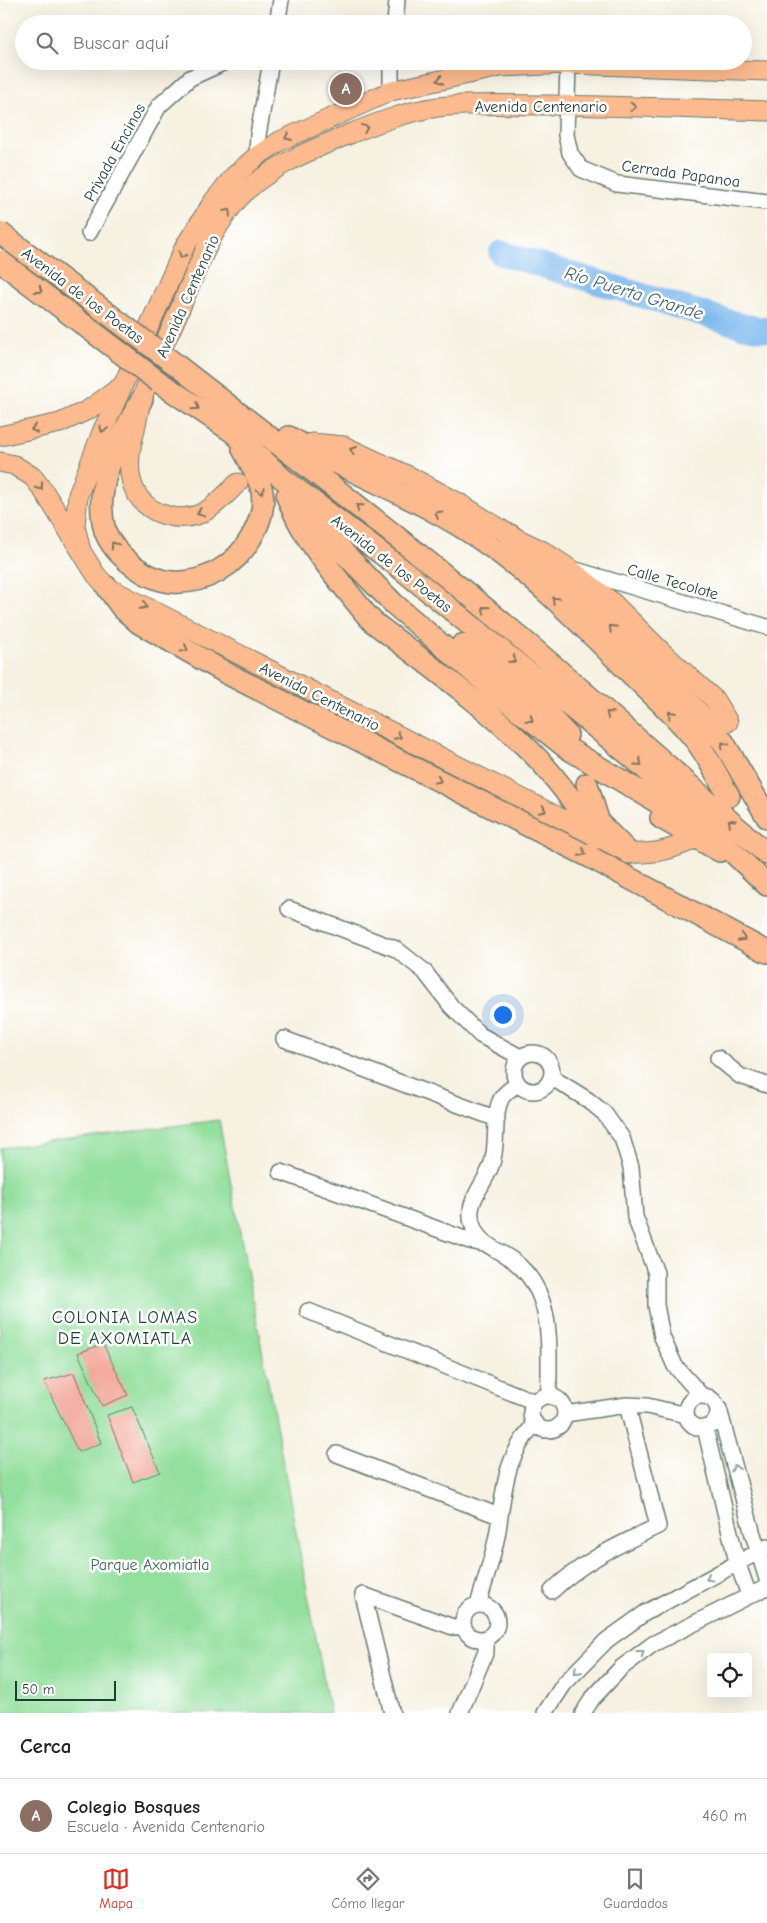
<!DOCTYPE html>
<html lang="es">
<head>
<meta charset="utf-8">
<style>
  :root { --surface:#fff; --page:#f6f6f6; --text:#222; --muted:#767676; --line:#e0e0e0; --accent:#d93025 }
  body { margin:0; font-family:"Comic Neue",sans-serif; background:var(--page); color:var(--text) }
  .controls { position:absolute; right:15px; bottom:15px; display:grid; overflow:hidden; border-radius:5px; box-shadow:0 5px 20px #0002 }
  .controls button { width:45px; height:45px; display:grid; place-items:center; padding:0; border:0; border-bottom:1px solid var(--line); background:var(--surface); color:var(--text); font:25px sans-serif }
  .scale { position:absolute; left:15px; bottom:12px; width:101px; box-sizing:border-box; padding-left:5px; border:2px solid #1f3d34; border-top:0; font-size:14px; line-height:18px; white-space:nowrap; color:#1f3d34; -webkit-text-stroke:4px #fff; paint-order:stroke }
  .you { position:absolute; left:502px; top:1014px; width:18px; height:18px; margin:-12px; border:4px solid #fff; border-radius:50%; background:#1a73e8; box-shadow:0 0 0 8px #1a73e833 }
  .badge { display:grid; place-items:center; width:32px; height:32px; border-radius:50%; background:var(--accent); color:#fff; font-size:16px; font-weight:700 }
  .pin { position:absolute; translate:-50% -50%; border:2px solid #fff; box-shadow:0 1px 5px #0006 }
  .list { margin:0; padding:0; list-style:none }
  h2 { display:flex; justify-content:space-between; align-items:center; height:65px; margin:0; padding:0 20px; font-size:21px }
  h2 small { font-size:16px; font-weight:400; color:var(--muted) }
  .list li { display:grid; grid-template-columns:32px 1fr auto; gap:15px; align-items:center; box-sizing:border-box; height:75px; padding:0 20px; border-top:1px solid var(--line) }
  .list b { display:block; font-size:19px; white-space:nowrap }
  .list p { margin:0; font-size:16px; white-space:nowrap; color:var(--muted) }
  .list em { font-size:16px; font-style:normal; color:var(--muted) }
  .icon { flex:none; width:28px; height:28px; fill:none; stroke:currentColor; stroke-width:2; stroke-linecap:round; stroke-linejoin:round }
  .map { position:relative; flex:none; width:767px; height:1713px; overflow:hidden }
  .search { position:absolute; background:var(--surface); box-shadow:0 5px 20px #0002; left:15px; right:15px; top:15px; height:55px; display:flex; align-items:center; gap:12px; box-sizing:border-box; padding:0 18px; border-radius:28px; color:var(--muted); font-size:19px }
  .sheet { height:140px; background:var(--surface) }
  nav { display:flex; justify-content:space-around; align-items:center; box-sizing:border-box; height:70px; border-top:1px solid var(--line); background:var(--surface); font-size:14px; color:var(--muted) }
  nav a { display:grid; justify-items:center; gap:2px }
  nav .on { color:var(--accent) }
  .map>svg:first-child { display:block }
  .green { fill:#93df9d; stroke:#598e68 }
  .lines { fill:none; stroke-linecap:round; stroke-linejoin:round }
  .river { stroke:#7eb9ef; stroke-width:25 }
  .building { fill:#f2a596 }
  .minor-casing { stroke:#6a7c71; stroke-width:18 }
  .major-casing { stroke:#6a7c71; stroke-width:21 }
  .highway-casing { stroke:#6a7c71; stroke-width:24 }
  .minor { stroke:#fff; stroke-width:15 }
  .major { stroke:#fcba8e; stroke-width:19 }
  .highway { stroke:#fcba8e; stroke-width:21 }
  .highway-bridge-casing { stroke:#6a7c71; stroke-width:24; stroke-linecap:butt }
  .highway-bridge { stroke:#fcba8e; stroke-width:21 }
  .oneway { stroke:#82755c }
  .oneway2 { stroke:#8f9e9a }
  .labels { text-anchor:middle; stroke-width:5; stroke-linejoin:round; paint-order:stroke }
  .street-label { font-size:16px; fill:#1f3d34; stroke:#fff }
  .park-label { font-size:16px; fill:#3c664e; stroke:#fff }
  .water-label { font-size:18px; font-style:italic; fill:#3c626c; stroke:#fff }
  .neighbourhood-label { font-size:18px; letter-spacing:1px; fill:#1f3d34; stroke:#fff }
</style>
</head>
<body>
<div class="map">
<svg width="767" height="1713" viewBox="0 0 767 1713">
  <rect width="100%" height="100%" fill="#fff"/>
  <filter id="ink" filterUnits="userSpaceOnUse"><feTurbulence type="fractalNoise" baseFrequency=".02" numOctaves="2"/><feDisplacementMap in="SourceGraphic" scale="10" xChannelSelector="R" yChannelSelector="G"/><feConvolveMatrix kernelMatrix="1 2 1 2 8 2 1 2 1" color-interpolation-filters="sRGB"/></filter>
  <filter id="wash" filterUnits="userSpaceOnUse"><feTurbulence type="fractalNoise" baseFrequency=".0096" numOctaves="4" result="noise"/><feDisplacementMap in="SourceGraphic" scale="20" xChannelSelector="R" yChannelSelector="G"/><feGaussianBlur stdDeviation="1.12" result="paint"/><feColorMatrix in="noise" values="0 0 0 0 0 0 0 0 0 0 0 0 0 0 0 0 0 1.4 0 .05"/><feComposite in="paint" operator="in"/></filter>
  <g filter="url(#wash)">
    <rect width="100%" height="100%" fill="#f6f1e1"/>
    <path class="green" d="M219,1120L330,1713H0V1148Z"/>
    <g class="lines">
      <path class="river" d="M501,253L743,326L767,330"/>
    </g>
    <g id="blocks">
      <path class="building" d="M103,1344L128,1395L102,1406L78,1353Z
        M74,1373L101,1443L78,1452L44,1381Z
        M132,1407L160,1472L133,1482L107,1415Z"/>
    </g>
  </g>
  <g filter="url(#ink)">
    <use href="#blocks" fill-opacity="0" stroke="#6a7c71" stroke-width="1"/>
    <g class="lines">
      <defs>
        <path id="minor" d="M277,24L281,0
          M395,24L397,0
          M568,64L566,135L570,153L581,169L617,184L767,202
          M391,91V61
          M257,156L258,135L271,61
          M89,233L159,106L190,78L227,61
          M576,570L767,627
          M289,909L396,949L424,971L451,1006L480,1035L520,1057
          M284,1039L497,1119
          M514 1072a19 19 0 1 1 38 0a19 19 0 1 1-38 0Z
          M718,1058L740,1076L767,1085
          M551,1077L588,1100L604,1113L622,1138L631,1167L635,1217L656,1273V1305L662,1337L675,1366L701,1395
          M517,1084C512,1088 503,1094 501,1099C492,1117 499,1146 491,1166C483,1188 463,1203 474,1229C481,1246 502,1251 515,1262C556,1295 548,1349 549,1396
          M281,1172L470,1241L488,1245
          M308,1311L535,1402
          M686 1412a16 16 0 1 1 32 0a16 16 0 1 1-32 0Z
          M531 1413a17 17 0 1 1 34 0a17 17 0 1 1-34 0Z
          M719,1409L752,1531L767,1579
          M565,1414L627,1405L647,1406L686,1415
          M705,1428L737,1562L749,1595
          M337,1454L499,1516
          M552,1591C582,1561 621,1544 658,1526L627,1405
          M363,1595L392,1713
          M363,1595L453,1627L463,1626
          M478,1605C485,1580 494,1555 498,1530C505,1485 504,1460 535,1423
          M463 1622a17 17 0 1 1 34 0a17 17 0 1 1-34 0Z
          M460,1713L486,1651V1638
          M545,1713L564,1684L607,1640L645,1613L767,1547
          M583,1713L592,1699L621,1668L653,1644L767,1587"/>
        <path id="major" d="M0,436L60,423L88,410L122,386
          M312,443L344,446L411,477L459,503L510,535L543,551L570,569L612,602L661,651L714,699L728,722
          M0,462L14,465L33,477L45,493L96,575L107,587L629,853C653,854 667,851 688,842
          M238,483C227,493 217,505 204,512C179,525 143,514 133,486C128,473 129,455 132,442C136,427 138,412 142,398C152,368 167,339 179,311C197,269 213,222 247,190C277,163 316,148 352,133C380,122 408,111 438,107C474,103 511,105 548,105C621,106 694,109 767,111
          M81,551L75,526L78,495L102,432L185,246L213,202L233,177L257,156L280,141L391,91L500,67L568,64L767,71"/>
        <path id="highway" d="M171,361C277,443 383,524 486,609C582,688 674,772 767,854
          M159,382L233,432L282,478L404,571L638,762L767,885
          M142,399C126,429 105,461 102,497C101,508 102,520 105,531C114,555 146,580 172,582C205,584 235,566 251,538C260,522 266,506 261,487C257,474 249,461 243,449
          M289,437C351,474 420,498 480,539C533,575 579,622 624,667C648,691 675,714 696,741C709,758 718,778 729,796
          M287,496C303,540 335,575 364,612L373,622C430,666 490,709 540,761C560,783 577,807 594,830L597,838
          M305,506L344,553L394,604L501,696L567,748L682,817
          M510,535L554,571L698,712L724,743L767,817
          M107,587L122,608L139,623L228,674L590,857L767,952
          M462,645L480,660L496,668L546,713L567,735
          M587,784L599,823L629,853
          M661,818L720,851"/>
      </defs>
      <use href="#minor" class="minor-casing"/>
      <use href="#major" class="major-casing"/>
      <use href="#highway" class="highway-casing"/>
      <use href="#minor" class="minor"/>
      <use href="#major" class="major"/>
      <use href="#highway" class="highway"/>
      <defs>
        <path id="highway-bridge" d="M0,233L171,361
          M0,261L159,382"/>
      </defs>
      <use href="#highway-bridge" class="highway-bridge-casing"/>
      <use href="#highway-bridge" class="highway-bridge"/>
    </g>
    <defs><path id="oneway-chevron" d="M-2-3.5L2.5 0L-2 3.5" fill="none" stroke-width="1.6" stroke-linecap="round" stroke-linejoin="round" transform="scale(1.25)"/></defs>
    <g class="oneway">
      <use href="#oneway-chevron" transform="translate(440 80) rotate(167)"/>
      <use href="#oneway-chevron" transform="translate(633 107) rotate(2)"/>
      <use href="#oneway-chevron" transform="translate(365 128) rotate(-22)"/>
      <use href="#oneway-chevron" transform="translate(288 137) rotate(155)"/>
      <use href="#oneway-chevron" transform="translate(228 212) rotate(-49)"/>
      <use href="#oneway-chevron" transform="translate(182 255) rotate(114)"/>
      <use href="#oneway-chevron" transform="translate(39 290) rotate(37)"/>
      <use href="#oneway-chevron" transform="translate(196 407) rotate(34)"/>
      <use href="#oneway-chevron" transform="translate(34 429) rotate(168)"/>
      <use href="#oneway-chevron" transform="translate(103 429) rotate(113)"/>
      <use href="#oneway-chevron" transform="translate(353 450) rotate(-155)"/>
      <use href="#oneway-chevron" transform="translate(40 487) rotate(53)"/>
      <use href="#oneway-chevron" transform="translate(261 491) rotate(79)"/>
      <use href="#oneway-chevron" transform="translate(359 507) rotate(-141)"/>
      <use href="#oneway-chevron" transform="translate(200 513) rotate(156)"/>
      <use href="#oneway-chevron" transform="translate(438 514) rotate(-149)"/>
      <use href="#oneway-chevron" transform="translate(114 545) rotate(-125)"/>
      <use href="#oneway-chevron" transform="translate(555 600) rotate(-136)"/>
      <use href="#oneway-chevron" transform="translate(144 606) rotate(27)"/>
      <use href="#oneway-chevron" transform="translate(485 609) rotate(-140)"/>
      <use href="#oneway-chevron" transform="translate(612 628) rotate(-135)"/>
      <use href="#oneway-chevron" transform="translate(185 649) rotate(30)"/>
      <use href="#oneway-chevron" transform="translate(513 660) rotate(39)"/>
      <use href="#oneway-chevron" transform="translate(609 714) rotate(-139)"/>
      <use href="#oneway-chevron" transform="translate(671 714) rotate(-132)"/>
      <use href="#oneway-chevron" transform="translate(530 719) rotate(39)"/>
      <use href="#oneway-chevron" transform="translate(398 736) rotate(27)"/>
      <use href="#oneway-chevron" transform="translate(724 745) rotate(-125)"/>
      <use href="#oneway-chevron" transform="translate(639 763) rotate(42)"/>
      <use href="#oneway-chevron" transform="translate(438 780) rotate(27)"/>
      <use href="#oneway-chevron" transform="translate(543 810) rotate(27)"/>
      <use href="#oneway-chevron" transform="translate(731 822) rotate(-138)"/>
      <use href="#oneway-chevron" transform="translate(583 853) rotate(27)"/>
      <use href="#oneway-chevron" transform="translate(742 938) rotate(28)"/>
    </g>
    <g class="oneway2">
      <use href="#oneway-chevron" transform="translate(735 1468) rotate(-105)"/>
      <use href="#oneway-chevron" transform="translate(709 1578) rotate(151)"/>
      <use href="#oneway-chevron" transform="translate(641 1653) rotate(-37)"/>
      <use href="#oneway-chevron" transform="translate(577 1671) rotate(135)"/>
    </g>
  </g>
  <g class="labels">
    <g class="street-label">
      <text x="541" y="112">Avenida Centenario</text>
      <text transform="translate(114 152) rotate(-61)" y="6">Privada Encinos</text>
      <text transform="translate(681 173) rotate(8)" y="6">Cerrada Papanoa</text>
      <text transform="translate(83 295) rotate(37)" y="6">Avenida de los Poetas</text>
      <text transform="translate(187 296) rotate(-66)" y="6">Avenida Centenario</text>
      <text transform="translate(392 563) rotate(38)" y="6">Avenida de los Poetas</text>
      <text transform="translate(673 581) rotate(16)" y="6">Calle Tecolote</text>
      <text transform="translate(320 696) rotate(27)" y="6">Avenida Centenario</text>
    </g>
    <g class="park-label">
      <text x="150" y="1570">Parque Axomiatla</text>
    </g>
    <g class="water-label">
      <text transform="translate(634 293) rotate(17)" y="6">Río Puerta Grande</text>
    </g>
    <g class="neighbourhood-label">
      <text x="125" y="1323">COLONIA LOMAS<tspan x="125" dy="21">DE AXOMIATLA</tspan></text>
    </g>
  </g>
</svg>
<div class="controls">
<button><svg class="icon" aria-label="locate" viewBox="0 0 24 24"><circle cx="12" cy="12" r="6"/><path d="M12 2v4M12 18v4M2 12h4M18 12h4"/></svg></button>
</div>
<div class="scale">50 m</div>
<div class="you"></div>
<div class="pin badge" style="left:346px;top:89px;background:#8d6e63">A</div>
<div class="search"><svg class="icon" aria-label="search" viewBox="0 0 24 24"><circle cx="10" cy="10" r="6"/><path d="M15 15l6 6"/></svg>Buscar aquí</div>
</div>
<section class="sheet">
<h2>Cerca<small></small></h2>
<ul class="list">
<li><span class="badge" style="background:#8d6e63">A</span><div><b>Colegio Bosques</b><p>Escuela · Avenida Centenario</p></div><em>460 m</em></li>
</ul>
</section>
<nav>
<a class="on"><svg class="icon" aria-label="map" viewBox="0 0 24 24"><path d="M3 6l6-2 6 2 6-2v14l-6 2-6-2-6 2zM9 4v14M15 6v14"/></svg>Mapa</a>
<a><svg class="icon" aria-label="directions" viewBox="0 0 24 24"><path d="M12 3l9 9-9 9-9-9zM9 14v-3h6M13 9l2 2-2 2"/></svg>Cómo llegar</a>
<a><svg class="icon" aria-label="saved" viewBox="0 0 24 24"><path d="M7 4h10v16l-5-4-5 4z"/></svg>Guardados</a>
</nav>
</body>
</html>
